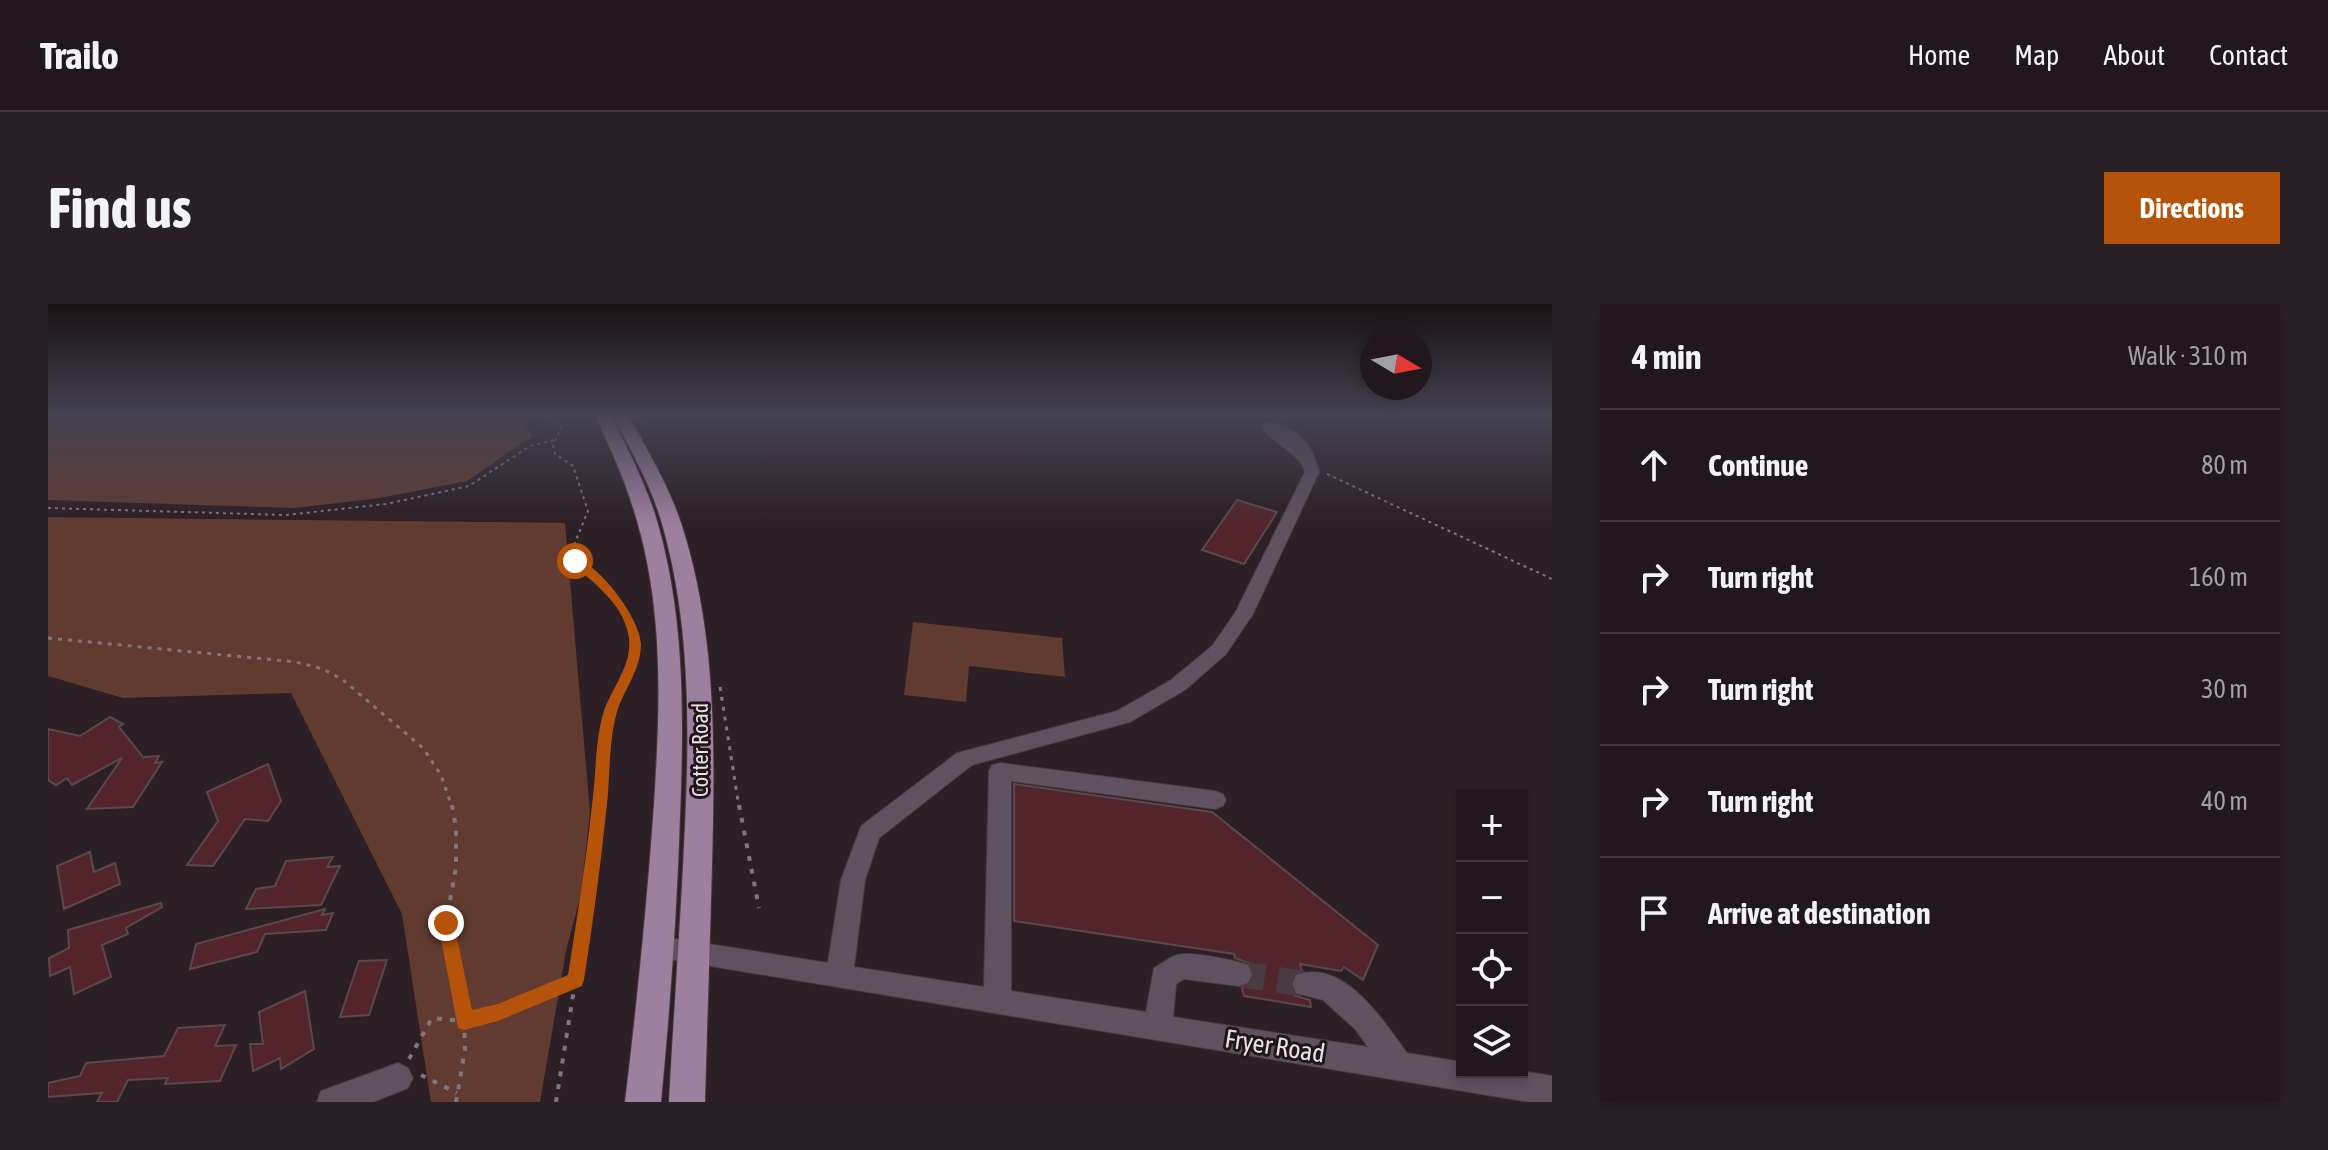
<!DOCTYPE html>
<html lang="en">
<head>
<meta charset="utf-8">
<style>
  :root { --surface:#21171c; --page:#292025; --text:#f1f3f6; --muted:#a29fa3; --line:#3e363b; --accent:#b45309 }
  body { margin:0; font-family:"Asap Condensed",sans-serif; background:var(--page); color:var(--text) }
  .controls { position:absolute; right:24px; bottom:24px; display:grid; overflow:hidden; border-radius:0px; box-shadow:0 4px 12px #0003 }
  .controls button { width:72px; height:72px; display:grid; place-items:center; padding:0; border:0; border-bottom:2px solid var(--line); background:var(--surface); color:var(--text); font:40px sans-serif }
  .compass { position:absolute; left:1312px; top:24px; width:72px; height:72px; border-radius:50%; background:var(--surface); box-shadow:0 4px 12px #0003; rotate:100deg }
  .stop { position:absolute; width:24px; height:24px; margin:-18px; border:6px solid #b45309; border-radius:50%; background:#fff }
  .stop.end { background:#b45309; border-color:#fff; box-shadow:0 2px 8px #0008 }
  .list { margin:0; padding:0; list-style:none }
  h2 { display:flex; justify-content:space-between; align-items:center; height:104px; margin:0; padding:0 32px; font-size:34px }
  h2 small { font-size:26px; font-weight:400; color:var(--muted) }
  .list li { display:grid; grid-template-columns:52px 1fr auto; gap:24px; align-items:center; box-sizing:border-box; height:112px; padding:0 32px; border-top:2px solid var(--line) }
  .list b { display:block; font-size:30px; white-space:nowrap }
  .list em { font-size:26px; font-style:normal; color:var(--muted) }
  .icon { flex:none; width:44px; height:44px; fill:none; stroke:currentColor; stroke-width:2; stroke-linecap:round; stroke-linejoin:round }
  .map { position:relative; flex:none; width:1504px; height:798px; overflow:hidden; border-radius:0px }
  header { display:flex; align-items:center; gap:48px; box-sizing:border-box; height:112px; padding:0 40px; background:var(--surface); border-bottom:2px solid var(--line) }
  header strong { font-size:38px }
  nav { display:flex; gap:44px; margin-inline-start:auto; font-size:28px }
  .intro { display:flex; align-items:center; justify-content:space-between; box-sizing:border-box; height:192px; padding:0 48px }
  h1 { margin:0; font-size:56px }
  .button { padding:20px 36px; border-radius:0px; background:var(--accent); color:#fff; font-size:28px; font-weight:700 }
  main { display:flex; gap:48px; padding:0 48px }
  aside { flex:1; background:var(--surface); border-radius:0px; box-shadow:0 4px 12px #0003 }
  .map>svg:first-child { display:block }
  .green { fill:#613b30 }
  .building { fill:#53252b; stroke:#5a494a; stroke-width:2 }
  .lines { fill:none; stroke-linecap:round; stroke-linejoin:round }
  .minor-tunnel { stroke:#483c42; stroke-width:26; stroke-dasharray:26 13; stroke-linecap:butt }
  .minor-casing { stroke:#473a40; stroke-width:2 }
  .major-casing { stroke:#473a40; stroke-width:2 }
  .path-far2 { stroke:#81767b; stroke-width:2; stroke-dasharray:3 4; stroke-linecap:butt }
  .path-far1 { stroke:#81767b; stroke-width:3; stroke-dasharray:4 6; stroke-linecap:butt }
  .path { stroke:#81767b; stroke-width:4; stroke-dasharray:5 8; stroke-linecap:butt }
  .minor { fill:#605161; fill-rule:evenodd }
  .major { fill:#9d7f9e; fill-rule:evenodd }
  .route { fill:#b45309 }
  .labels { text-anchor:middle; stroke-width:6; stroke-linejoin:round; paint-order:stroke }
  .street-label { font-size:22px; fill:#eae1e4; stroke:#22161b }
  .near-street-label { font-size:26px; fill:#eae1e4; stroke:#22161b }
</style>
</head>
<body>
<header>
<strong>Trailo</strong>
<nav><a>Home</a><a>Map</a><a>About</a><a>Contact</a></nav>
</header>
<div class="intro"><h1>Find us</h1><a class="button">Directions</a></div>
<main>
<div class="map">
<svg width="1504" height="798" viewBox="0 0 1504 798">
  <rect width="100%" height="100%" fill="#2c1f25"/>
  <path class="green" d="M0,110H470L484,132L419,177L332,194L247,204L0,196Z
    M0,213L517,219L542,508L533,590L518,647L492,798H383L354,610L243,389L75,394L0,372Z
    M865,318L1014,334L1017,373L921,362L918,398L856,391Z"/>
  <path class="building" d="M1189,196L1229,208L1196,260L1154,246Z
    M62,413L75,420L71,423L95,453L111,452L107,459L114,458L85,503L39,505L74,454L24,481L19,474L8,481L0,476V425L32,432Z
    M220,460L233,497L220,517L197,515L165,562L139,561L170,517L159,488Z
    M966,480L1164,508L1330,641L1315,676L1296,663L1293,667L1252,660L1254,667L1245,670L1241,681L1247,692L1262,696L1263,703L1196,692L1194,684L1203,680L1207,669L1203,660L1187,654L1186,650L966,617Z
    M42,548L46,568L67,559L72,580L16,605L9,562Z
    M285,553L279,563L292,562L273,601L198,605L208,585L227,582L238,557Z
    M113,599L114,603L78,624L80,630L54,641L63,673L26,690L22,663L2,672L1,654L21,644L20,626Z
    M277,605L274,611L285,609L278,626L217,630L209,648L142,665L148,640Z
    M339,656L321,711L292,713L311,657Z
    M257,687L266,745L233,765L232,754L205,767L202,740H215L211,708Z
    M177,721L167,742L188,741L172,777L117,780L120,774L80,776L69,798H49L54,789L0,793V779L32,772L38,759L116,752L130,724Z"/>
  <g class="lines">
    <path class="minor-tunnel" d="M1191,670L1258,680"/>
    <defs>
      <path id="minor" d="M1221,118C1251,123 1264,140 1271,168L1205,310L1178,350L1137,386L1082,418L924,461L831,534L817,576L806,663L936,683L941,467L944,461L952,459L1167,487L1175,490L1178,496L1175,502L1167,505L963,477V687L1098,708L1106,664C1113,660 1120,654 1129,651C1143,647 1186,656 1200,661L1204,670L1200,679L1191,682L1136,675L1128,680L1125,713L1320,743L1307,725L1275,696L1248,689L1244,680L1248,671C1296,653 1336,718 1359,749L1414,758V768L1474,767L1504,772V798H1481L602,652L598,644L602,636L611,632L780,659L793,576L813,522L909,449L1069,407L1123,376L1164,342L1187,309L1257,168C1252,148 1224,141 1214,122Z
        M350,759L360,764L365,774L360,784L325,798H269L273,787Z"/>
      <path id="major" d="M546,110H562C579,143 595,175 607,210C637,308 636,411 632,512C629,608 622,703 613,798H577C589,699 599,600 606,501C611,421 615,338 599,258C589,206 570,158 546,110Z
        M563,110H579C599,145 620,180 633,219C669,329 667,447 664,561C662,640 659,719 657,798H621C625,719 631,641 635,562C641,448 646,331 614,220C603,181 583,145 563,110Z"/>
    </defs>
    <use href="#minor" class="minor-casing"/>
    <use href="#major" class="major-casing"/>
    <path class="path-far2" d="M496,110L508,115L513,123L505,142L507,150L525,162L540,207L526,241L527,257L554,279
      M591,110L596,121
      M1279,170L1504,275
      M0,204L238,211L338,200L421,182L482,142L507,136"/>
    <path class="path-far1" d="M551,277C583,304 594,338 578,377C574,388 565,398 562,410C554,439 555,473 551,503
      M0,334L248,358L275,365L295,376L375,444L393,471L404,503
      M672,383L691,503"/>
    <path class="path" d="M404,501L408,525V563L398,619L415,694L416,717L450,708L528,676
      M691,501L711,604
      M361,755L384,714L416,717L417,745L408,798
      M373,771L409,789
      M508,798L542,585L552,501"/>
    <use href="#minor" class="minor"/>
    <use href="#major" class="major"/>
  </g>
  <linearGradient id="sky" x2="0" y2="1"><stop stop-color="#181114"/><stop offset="0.5" stop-color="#454251"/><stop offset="1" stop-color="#454251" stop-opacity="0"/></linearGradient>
  <rect width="1504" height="222" fill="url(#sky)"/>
  <path class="route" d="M523,255C548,253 593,316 593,340C593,366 576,385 569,408C561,434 562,472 559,500C553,559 545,617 536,676L534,682L450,717L416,726L410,724L390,619L392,614L398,612L406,619L424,706L450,700L520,671C529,614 538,558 544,501C548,472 547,438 555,410C563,383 587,360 580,329C574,299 545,278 523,259Z"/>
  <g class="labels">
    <g class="street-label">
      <text transform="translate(652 446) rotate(-90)" y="8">Cotter Road</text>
    </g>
    <g class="near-street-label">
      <text transform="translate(1227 742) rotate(9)" y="9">Fryer Road</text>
    </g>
  </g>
</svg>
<div class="controls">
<button>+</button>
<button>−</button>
<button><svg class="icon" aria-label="locate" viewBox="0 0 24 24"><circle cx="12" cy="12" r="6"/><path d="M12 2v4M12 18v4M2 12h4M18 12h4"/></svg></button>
<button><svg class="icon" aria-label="layers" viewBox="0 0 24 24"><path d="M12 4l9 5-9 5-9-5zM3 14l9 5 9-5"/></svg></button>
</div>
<svg class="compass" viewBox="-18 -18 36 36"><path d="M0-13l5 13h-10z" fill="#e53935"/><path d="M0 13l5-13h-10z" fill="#a29fa3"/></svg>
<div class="stop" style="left:527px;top:257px"></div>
<div class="stop end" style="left:398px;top:619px"></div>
</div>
<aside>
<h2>4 min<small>Walk · 310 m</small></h2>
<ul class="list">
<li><svg class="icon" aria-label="ahead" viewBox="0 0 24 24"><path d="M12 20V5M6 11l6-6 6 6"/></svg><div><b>Continue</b></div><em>80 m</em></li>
<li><svg class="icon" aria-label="right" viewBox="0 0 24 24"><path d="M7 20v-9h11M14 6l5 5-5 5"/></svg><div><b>Turn right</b></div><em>160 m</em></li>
<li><svg class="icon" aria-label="right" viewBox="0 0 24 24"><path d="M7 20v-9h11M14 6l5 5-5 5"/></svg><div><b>Turn right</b></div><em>30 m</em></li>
<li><svg class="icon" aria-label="right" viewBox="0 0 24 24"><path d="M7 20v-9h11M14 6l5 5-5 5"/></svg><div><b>Turn right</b></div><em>40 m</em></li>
<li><svg class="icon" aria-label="arrive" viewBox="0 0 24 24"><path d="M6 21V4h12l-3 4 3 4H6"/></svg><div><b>Arrive at destination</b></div></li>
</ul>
</aside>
</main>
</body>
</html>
